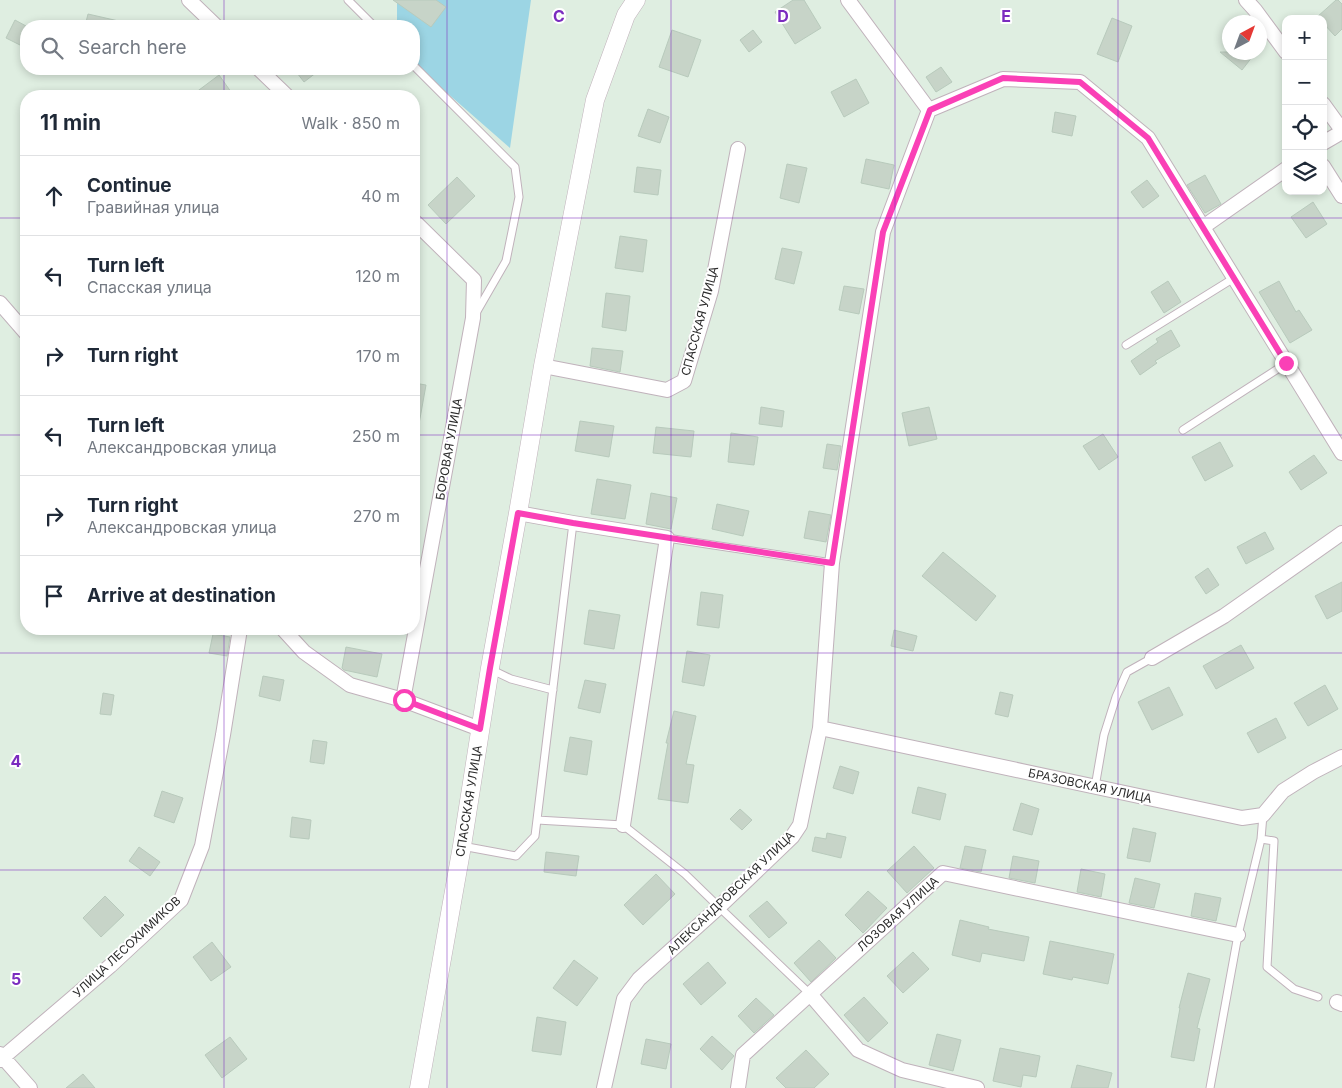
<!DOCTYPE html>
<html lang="en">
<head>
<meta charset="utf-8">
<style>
  :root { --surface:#fff; --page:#f6f6f7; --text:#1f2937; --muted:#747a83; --line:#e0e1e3 }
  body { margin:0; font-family:Inter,sans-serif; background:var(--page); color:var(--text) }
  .controls { position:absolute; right:15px; top:15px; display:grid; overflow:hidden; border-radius:10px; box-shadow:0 2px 8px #0003 }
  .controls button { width:45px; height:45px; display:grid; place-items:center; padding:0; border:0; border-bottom:1px solid var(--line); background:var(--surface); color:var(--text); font:25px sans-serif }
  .compass { position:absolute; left:1222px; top:15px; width:45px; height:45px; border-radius:50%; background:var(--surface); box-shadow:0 2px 8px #0003; rotate:41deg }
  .stop { position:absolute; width:15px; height:15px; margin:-11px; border:4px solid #fa40b6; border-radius:50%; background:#fff }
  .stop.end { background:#fa40b6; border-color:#fff; box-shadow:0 1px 5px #0008 }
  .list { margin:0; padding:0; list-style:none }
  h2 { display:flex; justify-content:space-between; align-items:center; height:65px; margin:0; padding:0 20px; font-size:21px }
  h2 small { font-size:16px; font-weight:400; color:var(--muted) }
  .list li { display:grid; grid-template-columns:32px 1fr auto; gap:15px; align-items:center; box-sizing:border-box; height:80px; padding:0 20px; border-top:1px solid var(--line) }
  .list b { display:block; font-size:19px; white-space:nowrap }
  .list p { margin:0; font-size:16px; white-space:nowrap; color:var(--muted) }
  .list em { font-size:16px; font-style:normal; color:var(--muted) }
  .icon { flex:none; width:28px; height:28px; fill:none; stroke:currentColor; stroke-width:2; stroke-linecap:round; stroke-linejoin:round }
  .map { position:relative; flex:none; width:1342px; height:1088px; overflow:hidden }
  .search { position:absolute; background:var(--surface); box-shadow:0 2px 8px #0003; left:20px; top:20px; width:400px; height:55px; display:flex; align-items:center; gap:12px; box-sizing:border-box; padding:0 18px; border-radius:20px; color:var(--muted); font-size:19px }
  .panel { position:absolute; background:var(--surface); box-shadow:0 2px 8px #0003; left:20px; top:90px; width:400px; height:545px; border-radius:20px }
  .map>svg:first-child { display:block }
  .green { fill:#9cd5e4 }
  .building { fill:#c7d4c8; stroke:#b8cabc }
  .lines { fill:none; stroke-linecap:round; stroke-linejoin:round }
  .service-casing { stroke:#c0b2bb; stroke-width:9 }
  .minor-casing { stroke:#c0b2bb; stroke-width:16 }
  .tertiary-casing { stroke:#c0b2bb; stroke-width:19 }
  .service { stroke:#fff; stroke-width:7 }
  .minor { stroke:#fff; stroke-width:14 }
  .tertiary { stroke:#fff; stroke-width:18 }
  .route { stroke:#fa40b6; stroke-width:6 }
  .grid { fill:none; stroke:#7b2cbf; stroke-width:1; stroke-opacity:0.55 }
  .labels { text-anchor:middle; stroke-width:4; stroke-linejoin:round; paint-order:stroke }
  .street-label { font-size:12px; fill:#2c2c2c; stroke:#fff }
  .grid-label { font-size:16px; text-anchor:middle; font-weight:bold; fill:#7b2cbf; stroke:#fff; stroke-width:4; stroke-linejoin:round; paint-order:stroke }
</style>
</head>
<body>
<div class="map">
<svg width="1342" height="1088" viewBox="0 0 1342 1088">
  <rect width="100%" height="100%" fill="#dfeee1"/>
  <path class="green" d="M396,0H531L510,148L414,64V26H397V1Z"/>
  <path class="building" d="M393,0H436L446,7L431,27Z
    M793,0H804L821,28L795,44L775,12Z
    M1336,0H1338L1342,4V29L1335,36L1323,23V19H1319L1317,17Z
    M88,14L123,22L122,26H85Z
    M1112,18L1132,26L1118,62L1097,54Z
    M15,20L26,26V34L20,45L6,38Z
    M672,30L701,40L688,77L659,67Z
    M753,30L762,42L749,52L740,40Z
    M1220,52H1256L1242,70Z
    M941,67L952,82L936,92L926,77Z
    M294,69H321L304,82Z
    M219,75L234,96H191Z
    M856,79L869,103L844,117L831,92Z
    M648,109L669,117L660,143L638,136Z
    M1055,112L1076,116L1072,136L1052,132Z
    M866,159L894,165L889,189L861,183Z
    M787,164L807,168L799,203L780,198Z
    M637,167L661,170L658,195L634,192Z
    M1205,175L1221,204L1205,213L1187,185Z
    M457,177L475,196L446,224L428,205Z
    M1147,180L1159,196L1143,208L1131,192Z
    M1313,202L1327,224L1306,238L1291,217Z
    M620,236L647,240L643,272L615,268Z
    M782,248L802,252L794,284L775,279Z
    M1168,281L1181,302L1164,313L1151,292Z
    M1279,281L1296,312L1299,310L1312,330L1290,343L1259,292Z
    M844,286L864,289L859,314L839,310Z
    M606,293L630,296L626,331L602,327Z
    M1171,330L1180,346L1155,361L1157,363L1140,375L1131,361L1158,342L1156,339Z
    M592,348L623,351L620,372L590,366Z
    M414,383L426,385L419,424L414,423Z
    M761,407L784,411L782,427L759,424Z
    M929,407L937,439L909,446L902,413Z
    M580,421L614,426L609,457L575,451Z
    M656,427L694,431L691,457L653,453Z
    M731,433L758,437L754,465L728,462Z
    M1103,434L1118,457L1099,470L1083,446Z
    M1220,442L1233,466L1205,481L1192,457Z
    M827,444L841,446L837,470L823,468Z
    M1314,455L1327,473L1301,490L1289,472Z
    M597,479L631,485L625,519L591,514Z
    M651,493L677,498L671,529L646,524Z
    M717,504L749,511L743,536L712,529Z
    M809,511L831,515L826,542L804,538Z
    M1265,532L1274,549L1246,564L1237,547Z
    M943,552L996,596L976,621L922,576Z
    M1208,568L1219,585L1206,594L1195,577Z
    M1342,582V611L1327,619L1315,596Z
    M701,592L723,595L719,628L697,625Z
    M589,610L620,615L614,649L584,644Z
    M894,630L917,636L913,651L891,646Z
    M213,634L230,637L227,656L209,653Z
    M1241,645L1254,668L1216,689L1203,666Z
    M346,647L382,654L377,677L344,670L342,668Z
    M687,651L710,655L704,686L682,682Z
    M263,676L284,680L280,701L259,696Z
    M585,680L606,684L600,713L578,708Z
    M1325,685L1338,709L1308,726L1294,703Z
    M1169,687L1183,715L1152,730L1138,702Z
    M1000,692L1013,695L1008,717L995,714Z
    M103,693L114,695L111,715L100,714Z
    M674,711L696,716L686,764L694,765L688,803L658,799L668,743H666Z
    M1276,718L1286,738L1258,753L1247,733Z
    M570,737L592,741L587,775L564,771Z
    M313,740L327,742L324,764L310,762Z
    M840,766L859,772L853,794L833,788Z
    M918,787L946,794L940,820L912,813Z
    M162,791L183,798L174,823L154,816Z
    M1021,803L1039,809L1032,835L1013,830Z
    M740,809L752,820L742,830L730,819Z
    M292,817L311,820L309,839L290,837Z
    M1133,828L1156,833L1150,862L1127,858Z
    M827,833L846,837L841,858L812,851L815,837L826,839Z
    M914,846L934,868L907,893L887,871Z
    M965,846L986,850L981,872L960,868Z
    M139,847L160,862L150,876L129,861Z
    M546,852L579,856L576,876L544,872Z
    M1013,856L1039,861L1035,883L1009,878Z
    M1081,869L1105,874L1101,897L1077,892Z
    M656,874L675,894L643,925L624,905Z
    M1135,878L1160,884L1154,908L1129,903Z
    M868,891L887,908L863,933L845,915Z
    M1195,893L1221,898L1216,921L1191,916Z
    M105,896L124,915L101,937L83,918Z
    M767,901L787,923L769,938L749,916Z
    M960,920L989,927L988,929L1029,937L1024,961L982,953L980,962L952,955Z
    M819,940L836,958L811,982L794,963Z
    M1050,941L1114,954L1108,984L1073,977L1072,980L1043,974Z
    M212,942L231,967L211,981L193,957Z
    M913,952L929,969L903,993L887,976Z
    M574,960L598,978L577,1006L553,988Z
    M708,962L726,983L701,1005L683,984Z
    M1188,973L1210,979L1197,1028L1200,1029L1194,1061L1171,1057L1180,1008H1179Z
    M864,997L888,1023L868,1042L844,1015Z
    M756,998L774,1015L754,1033L738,1016Z
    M537,1017L566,1022L561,1055L532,1051Z
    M937,1034L961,1040L953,1071L929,1065Z
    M712,1036L734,1056L722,1070L700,1049Z
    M230,1037L247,1059L222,1078L205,1055Z
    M646,1039L671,1044L666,1069L641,1064Z
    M1000,1048L1040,1056L1036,1077L1023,1075L1021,1087L993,1081Z
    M806,1050L829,1074L814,1088H786L776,1078Z
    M1077,1065L1112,1073L1108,1088H1071Z
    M83,1074L95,1088H66Z"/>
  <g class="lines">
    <defs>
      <path id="service" d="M348,0L374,26
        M414,66L515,167L519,197L506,261L476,313
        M1126,345L1234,278
        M1183,430L1287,363
        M667,538L832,563
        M490,669L511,679L553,690
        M1095,787L1104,735L1116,697L1127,672L1152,658
        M537,820L623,825L685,874L719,907L810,994
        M1261,839L1274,841L1267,967L1294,989L1318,997
        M462,846L516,856L535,836L573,523
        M1210,1088L1238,935L1261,839L1263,815"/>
      <path id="minor" d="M189,0L216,26
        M848,0L929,110
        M1246,0L1255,10L1286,52
        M259,69L287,96
        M1323,104L1342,130
        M1323,143L1342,132
        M1323,166L1342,196
        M1203,227L1286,169
        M0,303L26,333
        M543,366L667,390L684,381L711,291L738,149
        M518,513L573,523L667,538L623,825
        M283,629L304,652L350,685L403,700L480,729
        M1152,658L1224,616L1342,533
        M403,700L473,318L474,280L414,221
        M820,728L1242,818L1263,815L1283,791L1313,772L1342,757
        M810,994L858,1050L902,1070L977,1088
        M1337,1002L1342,1004
        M0,1054L30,1088
        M0,1060L110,966L181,900L202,846L223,735L240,629
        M604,1088L624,999L639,979L719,907L792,837L800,825L820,728L832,563L883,232L929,110L1003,79L1080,82L1148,138L1342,453
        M738,1088L743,1055L943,873L1238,935"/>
      <path id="tertiary" d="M419,1088L462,846L490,668L518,513L543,366L595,100L626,15L636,0"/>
    </defs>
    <use href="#service" class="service-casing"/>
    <use href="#minor" class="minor-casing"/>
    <use href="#tertiary" class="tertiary-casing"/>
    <use href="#service" class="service"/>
    <use href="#minor" class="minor"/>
    <use href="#tertiary" class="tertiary"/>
  </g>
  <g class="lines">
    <path class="route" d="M404,700L480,729L490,668L518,513L573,523L832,563L883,232L930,110L1003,78L1080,82L1148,138L1286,363"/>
  </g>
  <path class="grid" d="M224,0V26M447,0V1088M671,0V1088M895,0V1088M1118,0V1088M224,69V96M0,218H26M414,218H1342M0,435H26M414,435H1342M224,629V1088M0,653H1342M0,870H1342"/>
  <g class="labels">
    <g class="street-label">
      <text transform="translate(700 321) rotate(-75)" y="4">СПАССКАЯ УЛИЦА</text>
      <text transform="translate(449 449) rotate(-80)" y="4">БОРОВАЯ УЛИЦА</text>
      <text transform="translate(1090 786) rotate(12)" y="4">БРАЗОВСКАЯ УЛИЦА</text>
      <text transform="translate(469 801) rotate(-81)" y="4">СПАССКАЯ УЛИЦА</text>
      <text transform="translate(731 893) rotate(-44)" y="4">АЛЕКСАНДРОВСКАЯ УЛИЦА</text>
      <text transform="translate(898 914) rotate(-42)" y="4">ЛОЗОВАЯ УЛИЦА</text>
      <text transform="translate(127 947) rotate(-43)" y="4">УЛИЦА ЛЕСОХИМИКОВ</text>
    </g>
  </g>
  <g class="grid-label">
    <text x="559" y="22">C</text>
    <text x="783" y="22">D</text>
    <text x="1006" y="22">E</text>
    <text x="16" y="767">4</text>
    <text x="16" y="985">5</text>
  </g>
</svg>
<div class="controls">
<button>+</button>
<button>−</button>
<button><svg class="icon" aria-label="locate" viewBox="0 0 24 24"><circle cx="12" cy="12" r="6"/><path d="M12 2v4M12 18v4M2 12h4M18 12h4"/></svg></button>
<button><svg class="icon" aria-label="layers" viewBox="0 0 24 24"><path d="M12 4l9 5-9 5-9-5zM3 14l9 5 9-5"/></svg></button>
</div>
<svg class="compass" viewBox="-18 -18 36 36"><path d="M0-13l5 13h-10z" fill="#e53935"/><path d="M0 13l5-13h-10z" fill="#747a83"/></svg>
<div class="stop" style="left:404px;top:700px"></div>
<div class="stop end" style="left:1286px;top:363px"></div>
<div class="search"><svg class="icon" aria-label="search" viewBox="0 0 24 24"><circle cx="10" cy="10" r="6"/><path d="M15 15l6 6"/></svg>Search here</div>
<section class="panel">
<h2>11 min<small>Walk · 850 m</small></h2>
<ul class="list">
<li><svg class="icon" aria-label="ahead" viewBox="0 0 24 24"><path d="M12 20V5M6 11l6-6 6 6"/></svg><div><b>Continue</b><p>Гравийная улица</p></div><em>40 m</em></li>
<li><svg class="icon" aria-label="left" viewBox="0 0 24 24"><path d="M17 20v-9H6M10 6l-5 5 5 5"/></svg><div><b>Turn left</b><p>Спасская улица</p></div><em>120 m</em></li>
<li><svg class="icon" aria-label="right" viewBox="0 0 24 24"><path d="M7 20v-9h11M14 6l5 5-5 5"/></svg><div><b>Turn right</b></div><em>170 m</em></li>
<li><svg class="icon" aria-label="left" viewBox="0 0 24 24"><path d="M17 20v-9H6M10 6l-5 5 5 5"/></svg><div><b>Turn left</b><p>Александровская улица</p></div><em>250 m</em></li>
<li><svg class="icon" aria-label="right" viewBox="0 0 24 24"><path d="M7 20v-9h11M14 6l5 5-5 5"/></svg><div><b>Turn right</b><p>Александровская улица</p></div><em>270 m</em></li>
<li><svg class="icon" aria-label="arrive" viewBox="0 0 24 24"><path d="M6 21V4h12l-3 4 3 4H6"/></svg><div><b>Arrive at destination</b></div></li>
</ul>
</section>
</div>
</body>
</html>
